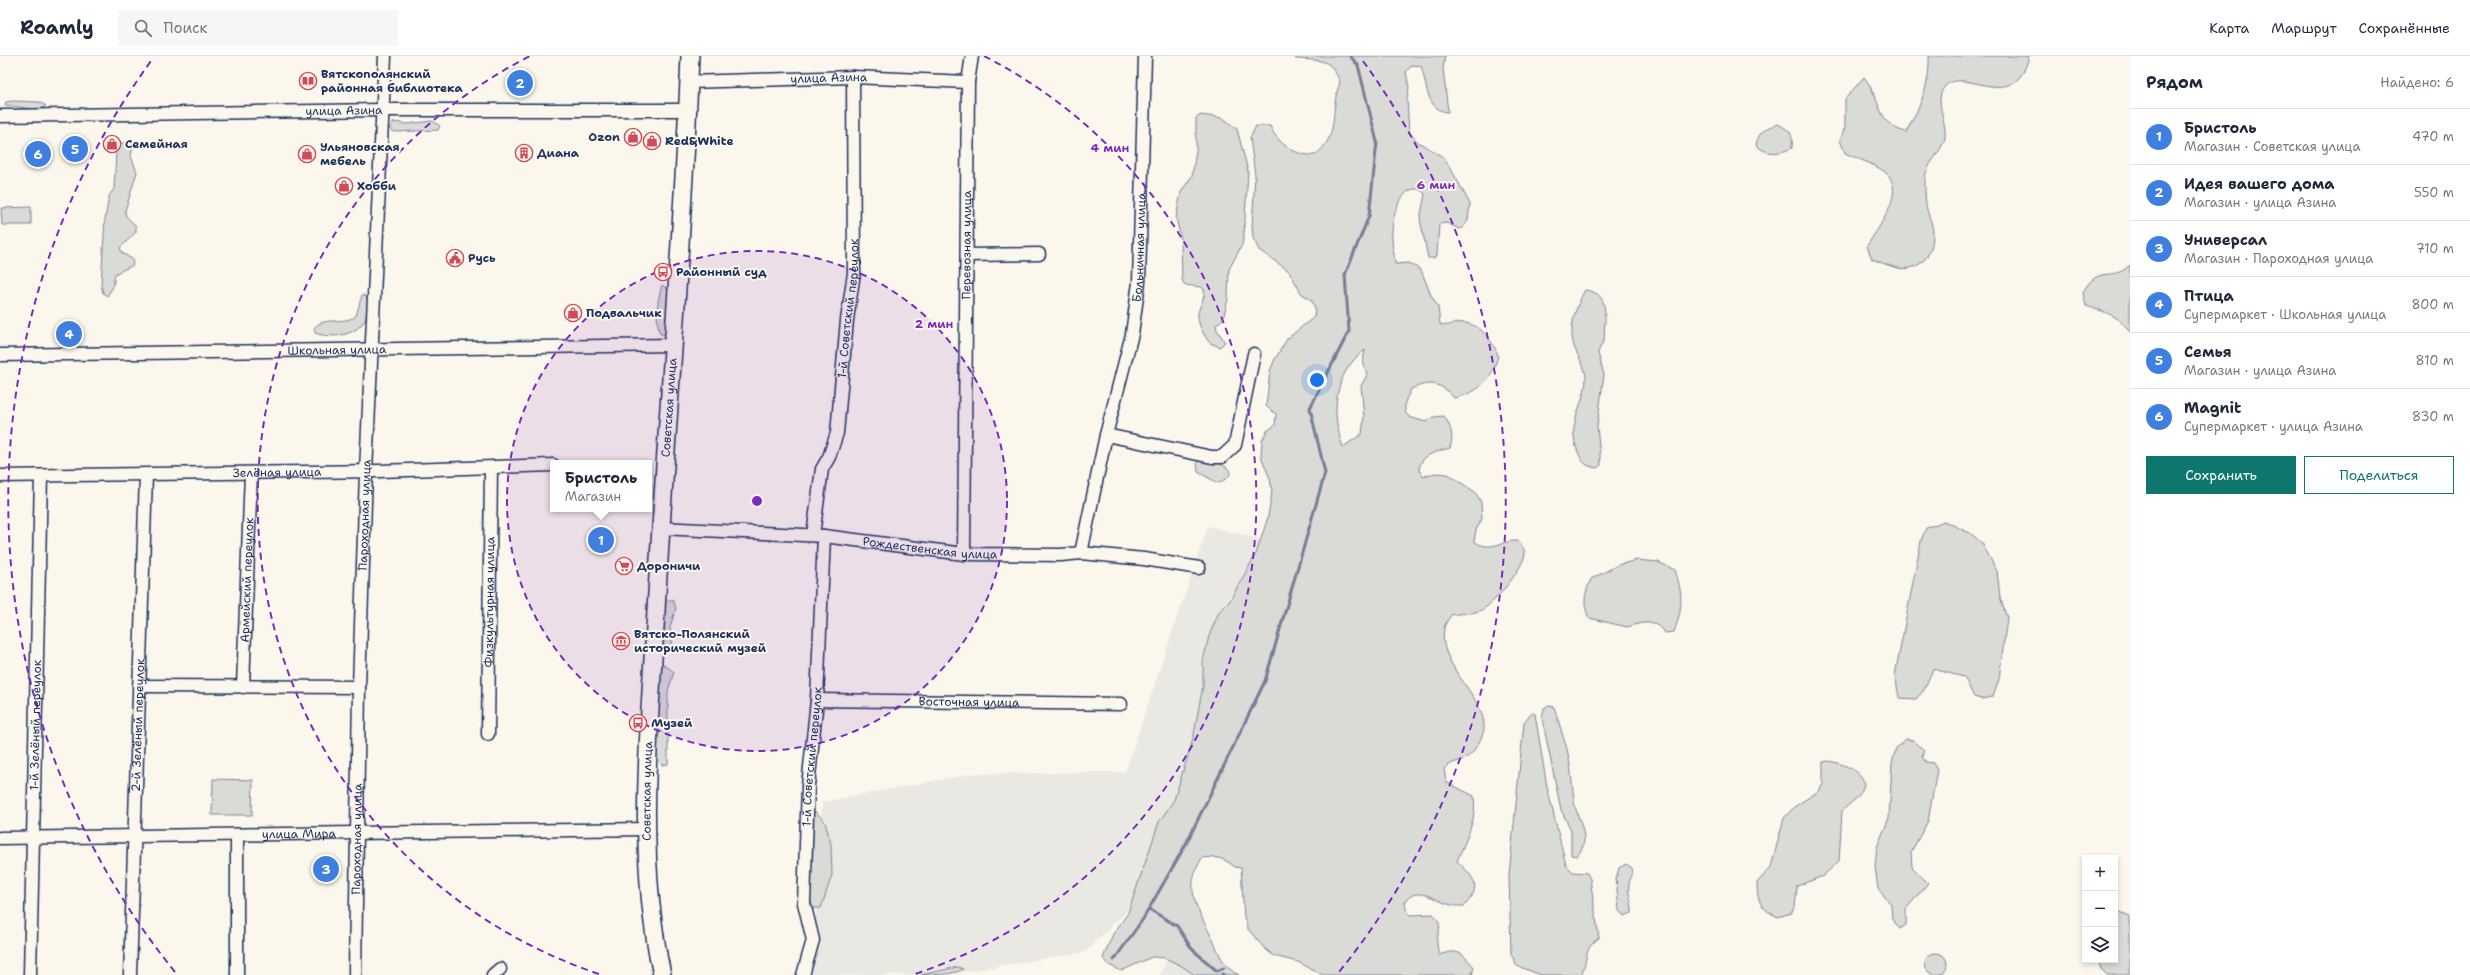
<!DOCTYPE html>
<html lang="ru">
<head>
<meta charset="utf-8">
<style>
  :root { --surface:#fff; --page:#f6f6f7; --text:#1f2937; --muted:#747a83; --line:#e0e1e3; --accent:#0f766e }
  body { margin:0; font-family:"Shantell Sans",sans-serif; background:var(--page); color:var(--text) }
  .controls { position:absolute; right:12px; bottom:12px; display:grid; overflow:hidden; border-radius:0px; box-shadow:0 2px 6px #0003 }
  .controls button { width:36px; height:36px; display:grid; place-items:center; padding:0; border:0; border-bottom:1px solid var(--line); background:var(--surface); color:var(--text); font:20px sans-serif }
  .you { position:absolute; left:1317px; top:324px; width:14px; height:14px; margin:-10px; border:3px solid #fff; border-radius:50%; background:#1a73e8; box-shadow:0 0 0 6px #1a73e833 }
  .badge { display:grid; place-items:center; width:26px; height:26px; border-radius:50%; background:var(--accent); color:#fff; font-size:13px; font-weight:700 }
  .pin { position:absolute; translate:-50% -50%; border:2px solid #fff; box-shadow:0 1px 4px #0006 }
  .popup { position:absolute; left:550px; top:404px; width:102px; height:52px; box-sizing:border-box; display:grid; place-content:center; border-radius:0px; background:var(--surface); filter:drop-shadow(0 1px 3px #0005); font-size:13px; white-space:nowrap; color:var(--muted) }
  .popup b { font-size:15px; color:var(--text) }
  .popup::after { content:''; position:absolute; left:50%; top:100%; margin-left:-8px; border:8px solid transparent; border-top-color:var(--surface) }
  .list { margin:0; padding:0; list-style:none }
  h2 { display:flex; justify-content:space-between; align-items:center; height:52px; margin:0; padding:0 16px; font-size:17px }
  h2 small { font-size:13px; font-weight:400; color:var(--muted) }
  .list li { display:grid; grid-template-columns:26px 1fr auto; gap:12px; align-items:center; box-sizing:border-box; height:56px; padding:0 16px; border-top:1px solid var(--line) }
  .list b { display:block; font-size:15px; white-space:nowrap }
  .list p { margin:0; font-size:13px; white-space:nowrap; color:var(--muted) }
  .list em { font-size:13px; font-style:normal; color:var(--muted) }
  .actions { display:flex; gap:8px; padding:12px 16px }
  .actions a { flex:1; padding:9px 0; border:1px solid var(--accent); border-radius:0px; text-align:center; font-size:14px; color:var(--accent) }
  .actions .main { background:var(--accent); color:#fff }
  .icon { flex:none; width:22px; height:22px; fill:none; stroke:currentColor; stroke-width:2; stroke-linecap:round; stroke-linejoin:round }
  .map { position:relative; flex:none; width:2130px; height:919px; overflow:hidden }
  header { display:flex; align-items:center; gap:24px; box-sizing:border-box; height:56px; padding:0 20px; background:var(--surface); border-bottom:1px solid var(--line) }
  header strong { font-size:19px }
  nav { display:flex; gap:22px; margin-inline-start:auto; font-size:14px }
  .search { width:280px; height:36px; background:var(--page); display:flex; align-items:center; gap:10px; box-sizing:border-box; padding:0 14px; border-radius:0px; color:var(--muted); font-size:15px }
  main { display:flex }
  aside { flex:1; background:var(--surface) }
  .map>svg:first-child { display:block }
  .built { fill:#eae8e2 }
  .green { fill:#dadad7; stroke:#7a849a; fill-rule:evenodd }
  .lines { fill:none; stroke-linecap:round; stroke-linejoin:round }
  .stream { stroke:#747e96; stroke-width:3 }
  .street-casing { stroke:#1b2f5e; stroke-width:15 }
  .secondary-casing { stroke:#1b2f5e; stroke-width:20 }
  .street { stroke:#fbf7ec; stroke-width:12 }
  .secondary { stroke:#fbf7ec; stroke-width:17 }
  .ring { fill:none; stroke:#7b2cbf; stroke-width:2; stroke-dasharray:7 5 }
  .labels { text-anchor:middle; stroke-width:4; stroke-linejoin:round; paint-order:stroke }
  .poi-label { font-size:12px; font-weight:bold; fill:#1b2f5e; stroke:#fbf7ec; text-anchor:start }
  .street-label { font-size:12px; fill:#1b2f5e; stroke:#fbf7ec }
  .centre { fill:#7b2cbf; stroke:#fbf7ec; stroke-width:2 }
  .ring-label { font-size:12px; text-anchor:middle; font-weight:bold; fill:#7b2cbf; stroke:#fbf7ec; stroke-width:4; stroke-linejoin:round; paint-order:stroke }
</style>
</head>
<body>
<header>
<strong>Roamly</strong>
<div class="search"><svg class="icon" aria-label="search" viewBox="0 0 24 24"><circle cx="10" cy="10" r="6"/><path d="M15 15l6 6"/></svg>Поиск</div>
<nav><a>Карта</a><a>Маршрут</a><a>Сохранённые</a></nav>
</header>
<main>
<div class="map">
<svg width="2130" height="919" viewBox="0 0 2130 919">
  <rect width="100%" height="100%" fill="#fbf7ec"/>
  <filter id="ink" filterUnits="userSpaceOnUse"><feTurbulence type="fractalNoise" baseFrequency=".025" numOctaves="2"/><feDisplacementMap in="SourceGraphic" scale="8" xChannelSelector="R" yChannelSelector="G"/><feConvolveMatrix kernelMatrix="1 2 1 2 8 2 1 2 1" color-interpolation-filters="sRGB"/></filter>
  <g filter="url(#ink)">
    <path class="built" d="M1208,470L1260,483L1150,832L1085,896L943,919H812L822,746L971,718L1125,716Z
      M1172,896L1215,919H1159Z"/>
    <path class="green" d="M1294,0H1445L1443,12L1448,56C1426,55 1427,27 1421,10L1412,9L1406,16L1409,31L1407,44L1409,76L1418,86L1443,101L1451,113L1470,148L1468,164L1463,172L1459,173L1447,167L1439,168L1437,199L1434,202H1428L1420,163L1425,138C1420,133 1415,131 1409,135C1396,142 1391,169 1392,183C1392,192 1395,200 1395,208L1409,207L1421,214L1431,239L1438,251L1440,268C1447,271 1450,268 1457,267C1478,264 1491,282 1498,299C1493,324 1478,337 1454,342C1441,326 1429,325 1411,333L1405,346V356L1409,361L1426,366L1434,361L1444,360C1451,370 1454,380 1450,392C1436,396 1421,398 1419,414L1423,420L1436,417L1448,418L1475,436L1481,446L1482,463L1476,474L1474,485C1490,497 1501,484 1518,485C1521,489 1525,493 1525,498C1523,513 1492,551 1479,555C1471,558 1460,557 1451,559C1449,563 1444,568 1444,573C1437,607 1481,637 1484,668C1485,676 1480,685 1476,691C1467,708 1453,703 1444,713L1446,726L1474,740C1477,764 1466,783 1457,805C1474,821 1483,831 1464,850C1460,850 1455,850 1451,849C1435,845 1417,828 1405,846L1406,853L1410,859L1433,858C1442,868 1440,871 1437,882C1436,887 1438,894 1439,899C1457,893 1461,895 1474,911L1472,919H1323L1298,906L1274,900L1264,892L1248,873L1244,861L1241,812L1235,811C1224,802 1216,800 1202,802C1183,832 1197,852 1211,880C1219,896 1222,911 1239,919H1195L1180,909L1165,902L1152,901L1121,915L1109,909L1103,902L1113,878L1128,857L1159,766L1174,744L1193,683L1203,629V604L1209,580L1219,556L1229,546L1256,498L1268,461L1272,435L1270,423L1261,400L1262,385L1267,375L1275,369L1276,358L1266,350L1270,315L1275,303L1287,283L1314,261L1315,252L1312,245L1301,237L1289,215L1259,194L1253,182L1252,170L1255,119L1250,82L1256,70H1270C1278,88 1295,100 1315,99C1341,80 1329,52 1340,27C1331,1 1321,5 1296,3ZM1365,294L1363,305L1367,319L1361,330L1364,361L1362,378L1343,391C1330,357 1334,316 1365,294Z
      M1929,0H2029C2014,65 1955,0 1941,37C1937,50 1947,68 1945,82C1942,96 1925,109 1925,123C1925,131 1925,140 1926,148C1927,158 1933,167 1933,177C1934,198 1920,216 1898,212C1889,210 1880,206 1872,203L1867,190C1878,171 1908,135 1885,116C1874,108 1858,103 1845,97L1840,84L1845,71V43L1864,21C1882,43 1876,69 1906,76C1920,50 1930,31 1929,0Z
      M13,45L40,46L46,50L39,54L5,49L6,46Z
      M1201,59L1223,62L1237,73L1248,115L1244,178L1242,189L1229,213L1228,243L1223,263L1216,269L1217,274L1225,286L1220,291L1210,287C1204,280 1197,267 1198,258C1199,249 1206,242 1204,233L1201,231L1185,229L1182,224L1181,183L1176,162L1181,136L1192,120L1196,95V62Z
      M433,65L440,70L438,74L393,76L389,72L394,66L407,68Z
      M1778,68C1791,75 1793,77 1792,92C1780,98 1766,99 1756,89C1759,75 1765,72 1778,68Z
      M121,87H131L133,91L131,100L137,116L125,155L126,160L136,170V176L120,192L122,197L132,203L133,209L115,218L113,231L107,240L103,237L101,229L105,163L109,140L114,133L116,96Z
      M31,151V169H2L1,152Z
      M2130,209V276C2119,259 2105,256 2086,250L2083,236C2099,207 2112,227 2130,209Z
      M662,229L669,234L667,279L660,278C655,262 657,246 662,229Z
      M1585,234C1605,237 1605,248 1605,266C1604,271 1605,278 1604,283C1603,288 1599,292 1598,297L1604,319L1597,370L1601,409L1597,412C1585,410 1583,407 1578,396C1565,366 1586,348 1586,321C1585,311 1579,302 1575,293C1567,273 1576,251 1585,234Z
      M362,239L367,241C375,274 341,286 315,277L314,272C323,260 344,269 356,260Z
      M1201,402C1214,405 1248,414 1218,427L1198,416L1197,406Z
      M1944,465L1970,477L1982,487L1997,515L2000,541L2007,562L1999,623L1993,641L1981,643L1974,641L1964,621L1933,613L1924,634L1916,643L1899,642L1895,619L1921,485L1926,472Z
      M1637,504L1658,506L1675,514C1683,539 1683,551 1674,576L1665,577L1655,567H1642L1627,571L1589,562C1582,547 1585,537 1591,523L1618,509Z
      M666,544H673L676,552L670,571L673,591L667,592L662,588V549Z
      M662,607L674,616L668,635V708L662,709L655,699L659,613Z
      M1549,650L1554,651C1558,665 1563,679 1567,693C1571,710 1572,728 1574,745C1577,765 1593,782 1577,800L1571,799V774L1561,754L1542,662L1544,652Z
      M1532,656L1535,658L1547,731L1566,809L1573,816L1587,817L1590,823L1599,882C1582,894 1589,903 1581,919H1541L1517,910L1511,898L1509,819L1524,666Z
      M1906,683L1913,684L1924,694L1922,701L1926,706L1933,707L1937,714L1928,765L1911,796L1912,811L1928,827L1906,853V869L1900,873L1892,863L1891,848L1878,833L1875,810L1877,791L1889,762L1892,707L1896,692Z
      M1829,705C1841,707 1872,717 1862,735C1858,742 1848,749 1842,755L1839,805L1823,820L1797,830L1795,851L1791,857L1778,861C1761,853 1757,846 1757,827L1771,811L1784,762L1794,751L1819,735L1823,728V706Z
      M213,723L253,724L252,759H212Z
      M811,756H816L825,766L831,788L832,819L821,852H811L808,845Z
      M1626,808L1632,812C1634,820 1630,821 1629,828C1627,837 1633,848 1632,857L1624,860L1619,855L1616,823L1619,812Z
      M2115,854L2130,860V919H2107L2101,913L2098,904H2115Z
      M1925 908a11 11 0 1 1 22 0a11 11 0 1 1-22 0Z
      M958,911L963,913C955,919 931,919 920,919Z"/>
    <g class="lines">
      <path class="stream" d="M1149,853L1177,870L1192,893L1217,915L1224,912
        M1114,904L1143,863L1186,788L1265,625L1325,417L1310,352L1349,275L1345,219L1369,160L1377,86L1358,9L1350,0
        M1222,918L1224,919"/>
      <defs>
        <g id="street">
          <path id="s1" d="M689,26L853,21L968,26"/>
          <path id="s2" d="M0,60L382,54H688"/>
          <path d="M967,199L1039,198"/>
          <path id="s3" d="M0,299L674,289"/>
          <path d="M1106,379L1212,401H1222L1235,389L1254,298"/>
          <path id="s4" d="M0,420L380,415L553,409"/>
          <path id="s5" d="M660,472L824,480L964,498L1061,499L1081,497L1144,503L1199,512"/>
          <path id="s6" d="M813,479L822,413L829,401L837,377L847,264L854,217L853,21"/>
          <path id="s7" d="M1081,497L1106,379L1132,278L1139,226L1145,0"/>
          <path id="s8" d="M964,498L968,26L972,0"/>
          <path d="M139,630L359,631"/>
          <path id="s9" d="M243,631L251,417"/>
          <path id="s10" d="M817,644L1121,648"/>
          <path id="s11" d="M488,678L491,413"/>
          <path d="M237,779V919"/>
          <path id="s12" d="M0,782L647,773"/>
          <path id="s13" d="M30,919L41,420"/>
          <path id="s14" d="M130,919L146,419"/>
          <path id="s15" d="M355,919L359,631L366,416L385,0"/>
          <path d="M493,919L500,913"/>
          <path id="s16" d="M803,919L813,884L804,847L808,730L817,644L824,480"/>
        </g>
        <g id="secondary">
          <path id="s17" d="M662,919C636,800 649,675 656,555C666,370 683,185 690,0"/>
        </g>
      </defs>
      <use href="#street" class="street-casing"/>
      <use href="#secondary" class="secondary-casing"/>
      <use href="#street" class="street"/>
      <use href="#secondary" class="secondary"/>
    </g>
  </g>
  <circle cx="757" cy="445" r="250" fill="#7b2cbf" fill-opacity=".12"/>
  <g class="ring">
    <circle cx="757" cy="445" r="250"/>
    <path d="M599 918A499 499 0 0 1 530 0M984 0A499 499 0 0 1 915 918"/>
    <path d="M175 916A749 749 0 0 1 151 5M1363 5A749 749 0 0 1 1339 916"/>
  </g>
  <defs>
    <symbol id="library-ring" viewBox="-11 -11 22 22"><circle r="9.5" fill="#fbf7ec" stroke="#d1495b" stroke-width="1.5"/><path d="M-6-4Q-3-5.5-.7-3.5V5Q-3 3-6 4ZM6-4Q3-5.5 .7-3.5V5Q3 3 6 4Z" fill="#d1495b"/></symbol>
    <symbol id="shop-ring" viewBox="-11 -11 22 22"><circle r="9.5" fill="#fbf7ec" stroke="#d1495b" stroke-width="1.5"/><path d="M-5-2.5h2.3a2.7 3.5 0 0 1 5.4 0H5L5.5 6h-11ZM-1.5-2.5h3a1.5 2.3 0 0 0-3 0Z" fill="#d1495b"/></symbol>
    <symbol id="building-ring" viewBox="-11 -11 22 22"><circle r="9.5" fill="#fbf7ec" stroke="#d1495b" stroke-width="1.5"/><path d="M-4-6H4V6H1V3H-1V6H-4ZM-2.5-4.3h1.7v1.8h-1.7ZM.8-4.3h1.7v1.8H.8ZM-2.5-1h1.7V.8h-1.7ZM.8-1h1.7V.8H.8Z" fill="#d1495b"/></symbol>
    <symbol id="civic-ring" viewBox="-11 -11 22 22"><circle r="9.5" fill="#fbf7ec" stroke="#d1495b" stroke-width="1.5"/><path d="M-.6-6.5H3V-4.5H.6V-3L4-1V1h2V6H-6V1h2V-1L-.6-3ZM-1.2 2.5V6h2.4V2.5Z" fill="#d1495b"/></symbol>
    <symbol id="bus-ring" viewBox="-11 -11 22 22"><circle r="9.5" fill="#fbf7ec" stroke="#d1495b" stroke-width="1.5"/><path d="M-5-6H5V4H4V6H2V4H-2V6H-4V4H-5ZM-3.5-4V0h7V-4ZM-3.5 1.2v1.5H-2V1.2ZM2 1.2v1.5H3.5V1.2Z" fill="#d1495b"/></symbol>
    <symbol id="supermarket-ring" viewBox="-11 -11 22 22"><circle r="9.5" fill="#fbf7ec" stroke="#d1495b" stroke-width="1.5"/><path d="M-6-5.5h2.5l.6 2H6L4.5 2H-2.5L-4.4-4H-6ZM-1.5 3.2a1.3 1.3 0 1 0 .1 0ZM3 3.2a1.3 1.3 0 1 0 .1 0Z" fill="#d1495b"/></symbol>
    <symbol id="museum-ring" viewBox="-11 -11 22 22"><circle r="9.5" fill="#fbf7ec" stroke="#d1495b" stroke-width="1.5"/><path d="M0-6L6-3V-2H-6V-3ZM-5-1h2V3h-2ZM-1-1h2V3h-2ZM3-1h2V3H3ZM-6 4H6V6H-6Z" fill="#d1495b"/></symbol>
  </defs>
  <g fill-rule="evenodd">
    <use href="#library-ring" x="298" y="15" width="20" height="20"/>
    <use href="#shop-ring" x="623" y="71" width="20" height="20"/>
    <use href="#shop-ring" x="642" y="75" width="20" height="20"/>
    <use href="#shop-ring" x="102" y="78" width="20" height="20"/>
    <use href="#building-ring" x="514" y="87" width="20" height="20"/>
    <use href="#shop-ring" x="297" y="88" width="20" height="20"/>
    <use href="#shop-ring" x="334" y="120" width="20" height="20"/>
    <use href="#civic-ring" x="445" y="192" width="20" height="20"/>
    <use href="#bus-ring" x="653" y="206" width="20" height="20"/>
    <use href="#shop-ring" x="563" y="247" width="20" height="20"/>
    <use href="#supermarket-ring" x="614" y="500" width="20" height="20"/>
    <use href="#museum-ring" x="611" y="575" width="20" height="20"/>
    <use href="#bus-ring" x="628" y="657" width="20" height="20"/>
  </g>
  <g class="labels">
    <g class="poi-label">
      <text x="321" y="22">Вятскополянский<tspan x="321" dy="14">районная библиотека</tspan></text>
      <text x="620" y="85" text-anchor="end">Ozon</text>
      <text x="665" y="89">Red&amp;White</text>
      <text x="125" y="92">Семейная</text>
      <text x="320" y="95">Ульяновская<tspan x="320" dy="14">мебель</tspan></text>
      <text x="537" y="101">Диана</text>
      <text x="357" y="134">Хобби</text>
      <text x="468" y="206">Русь</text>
      <text x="676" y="220">Районный суд</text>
      <text x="586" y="261">Подвальчик</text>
      <text x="637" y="514">Дороничи</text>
      <text x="634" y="582">Вятско-Полянский<tspan x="634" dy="14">исторический музей</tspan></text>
      <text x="651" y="671">Музей</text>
    </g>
    <g class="street-label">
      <text dy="4" stroke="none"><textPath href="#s1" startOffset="140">улица Азина</textPath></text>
      <text dy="4" stroke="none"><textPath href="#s2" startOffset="344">улица Азина</textPath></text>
      <text dy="4" stroke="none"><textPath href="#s8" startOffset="309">Перевозная улица</textPath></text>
      <text dy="4" stroke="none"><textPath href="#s7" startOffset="312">Больничная улица</textPath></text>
      <text dy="4" stroke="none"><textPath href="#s6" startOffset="231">1-й Советский переулок</textPath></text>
      <text dy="4" stroke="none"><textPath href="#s3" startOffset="337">Школьная улица</textPath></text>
      <text dy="4" stroke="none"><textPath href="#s17" startOffset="569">Советская улица</textPath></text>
      <text dy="4" stroke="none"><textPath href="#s4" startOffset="277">Зелёная улица</textPath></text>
      <text dy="4" stroke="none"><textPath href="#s15" startOffset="460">Пароходная улица</textPath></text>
      <text dy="4" stroke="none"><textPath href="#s5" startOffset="271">Рождественская улица</textPath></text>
      <text dy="4" stroke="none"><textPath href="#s9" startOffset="107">Армейский переулок</textPath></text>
      <text dy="4" stroke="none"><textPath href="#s11" startOffset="132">Физкультурная улица</textPath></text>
      <text dy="4" stroke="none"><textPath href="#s10" startOffset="152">Восточная улица</textPath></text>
      <text dy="4" stroke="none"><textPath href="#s13" startOffset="250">1-й Зелёный переулок</textPath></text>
      <text dy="4" stroke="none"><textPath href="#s14" startOffset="250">2-й Зелёный переулок</textPath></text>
      <text dy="4" stroke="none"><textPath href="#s16" startOffset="221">1-й Советский переулок</textPath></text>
      <text dy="4" stroke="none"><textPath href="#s17" startOffset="185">Советская улица</textPath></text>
      <text dy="4" stroke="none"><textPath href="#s12" startOffset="299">улица Мира</textPath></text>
      <text dy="4" stroke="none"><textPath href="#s15" startOffset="136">Пароходная улица</textPath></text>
    </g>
  </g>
  <circle cx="757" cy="445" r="6" class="centre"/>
  <g class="ring-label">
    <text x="1110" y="96">4 мин</text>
    <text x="1436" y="133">6 мин</text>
    <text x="934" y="272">2 мин</text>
  </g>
</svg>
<div class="controls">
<button>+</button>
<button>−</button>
<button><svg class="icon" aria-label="layers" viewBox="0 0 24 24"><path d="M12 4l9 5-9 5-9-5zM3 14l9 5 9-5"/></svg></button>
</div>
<div class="you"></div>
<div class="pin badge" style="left:601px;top:484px;background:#3f7fe0">1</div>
<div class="popup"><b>Бристоль</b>Магазин</div>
<div class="pin badge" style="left:520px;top:27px;background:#3f7fe0">2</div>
<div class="pin badge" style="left:326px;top:813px;background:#3f7fe0">3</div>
<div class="pin badge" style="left:69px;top:278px;background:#3f7fe0">4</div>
<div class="pin badge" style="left:75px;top:93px;background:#3f7fe0">5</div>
<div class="pin badge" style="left:38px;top:98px;background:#3f7fe0">6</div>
</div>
<aside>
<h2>Рядом<small>Найдено: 6</small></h2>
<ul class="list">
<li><span class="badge" style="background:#3f7fe0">1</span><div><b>Бристоль</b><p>Магазин · Советская улица</p></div><em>470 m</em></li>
<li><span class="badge" style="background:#3f7fe0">2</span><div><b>Идея вашего дома</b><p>Магазин · улица Азина</p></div><em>550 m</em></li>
<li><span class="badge" style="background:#3f7fe0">3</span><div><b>Универсал</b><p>Магазин · Пароходная улица</p></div><em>710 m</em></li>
<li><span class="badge" style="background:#3f7fe0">4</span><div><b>Птица</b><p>Супермаркет · Школьная улица</p></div><em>800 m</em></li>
<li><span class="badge" style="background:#3f7fe0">5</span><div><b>Семья</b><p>Магазин · улица Азина</p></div><em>810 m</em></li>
<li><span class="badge" style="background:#3f7fe0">6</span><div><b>Magnit</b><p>Супермаркет · улица Азина</p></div><em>830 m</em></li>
</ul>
<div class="actions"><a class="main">Сохранить</a><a>Поделиться</a></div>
</aside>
</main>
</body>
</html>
